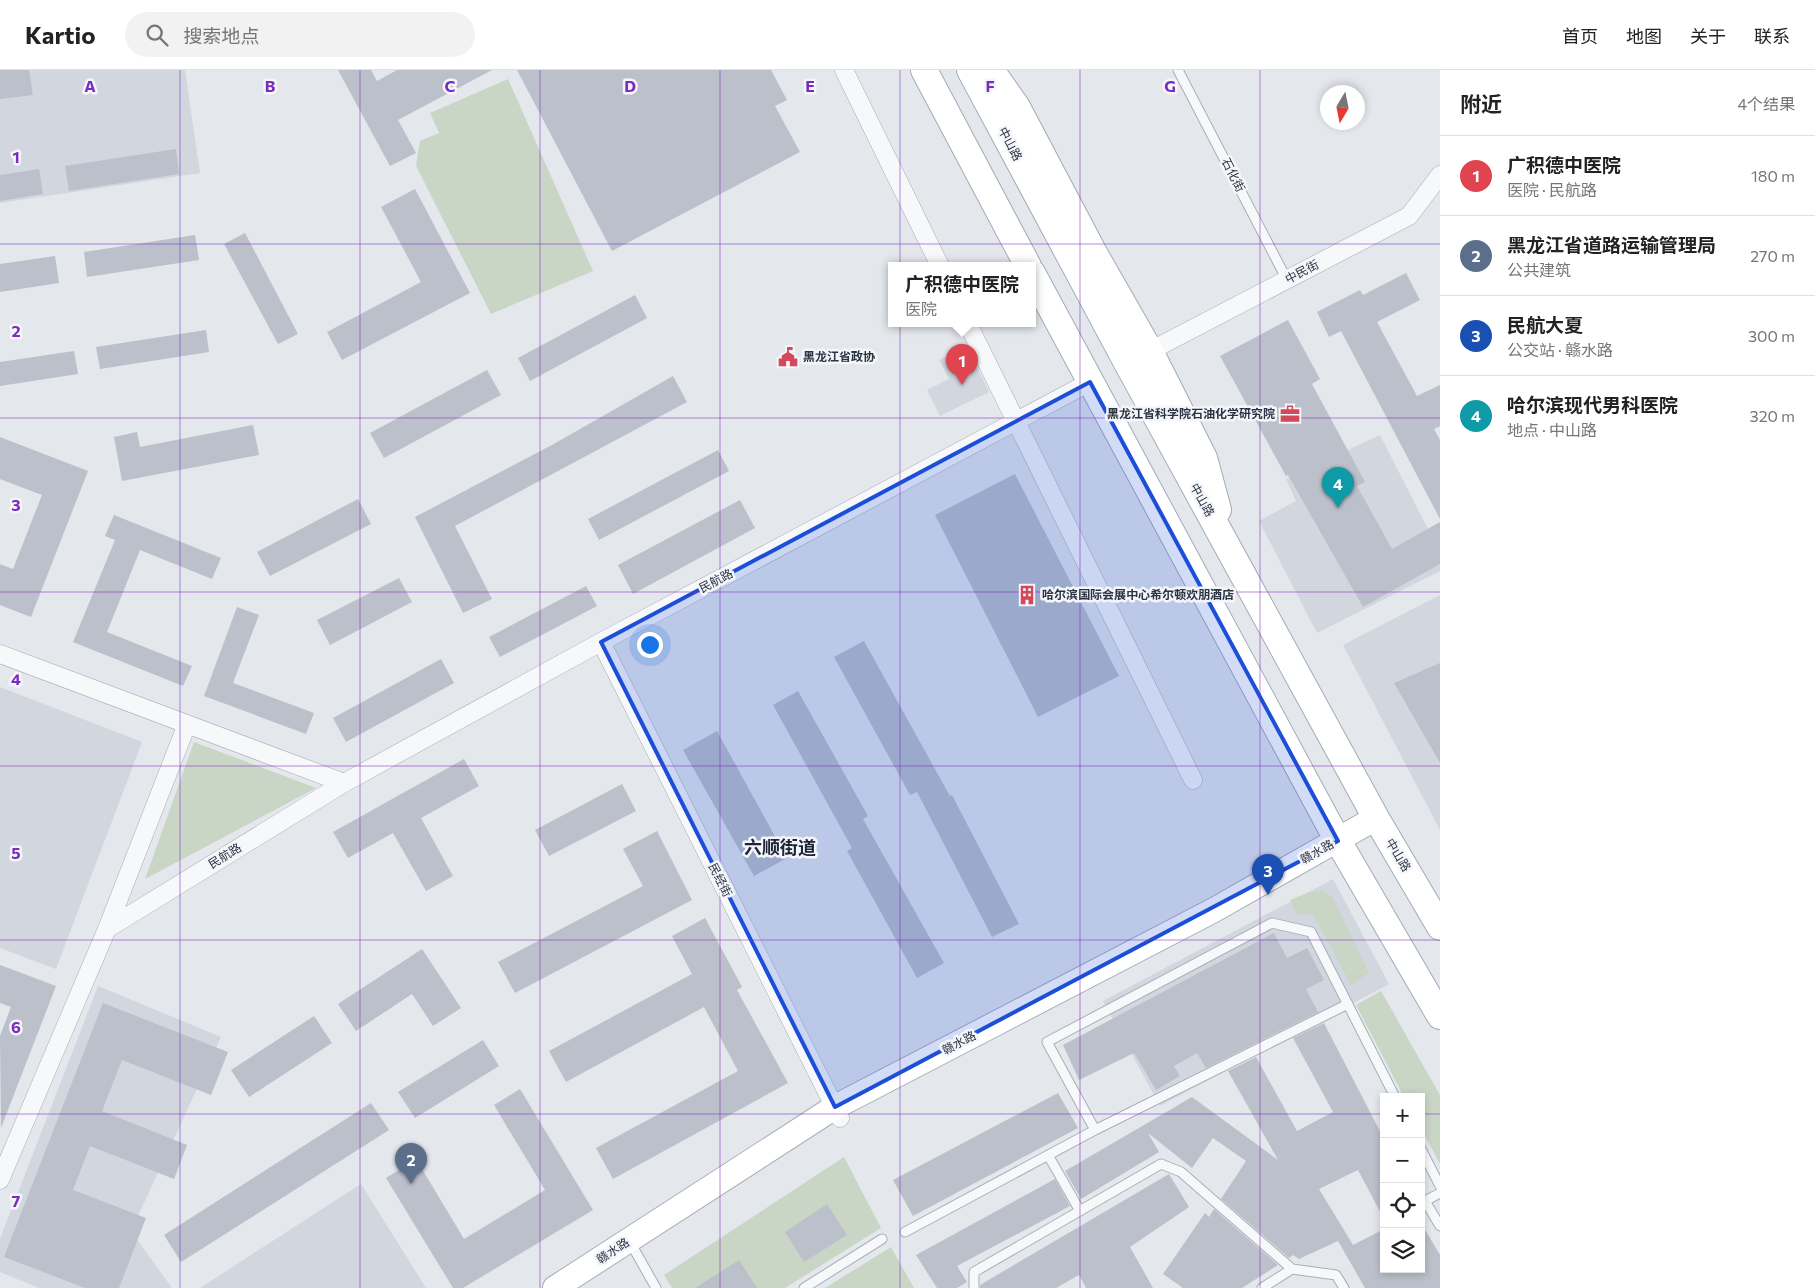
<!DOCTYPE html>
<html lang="zh">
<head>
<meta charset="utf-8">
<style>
  :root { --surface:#fff; --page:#f2f2f2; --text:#222; --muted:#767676; --line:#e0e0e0; --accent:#d1495b }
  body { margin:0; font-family:Commissioner,"Noto Sans SC",sans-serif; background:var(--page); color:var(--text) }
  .controls { position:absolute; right:15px; bottom:15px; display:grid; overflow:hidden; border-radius:0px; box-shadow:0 2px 8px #0003 }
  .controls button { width:45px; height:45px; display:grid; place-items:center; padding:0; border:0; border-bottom:1px solid var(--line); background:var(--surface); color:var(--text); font:25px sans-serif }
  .compass { position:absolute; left:1320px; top:15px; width:45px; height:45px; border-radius:50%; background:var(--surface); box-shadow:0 2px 8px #0003; rotate:190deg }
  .you { position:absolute; left:649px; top:574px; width:18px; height:18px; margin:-12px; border:4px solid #fff; border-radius:50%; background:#1a73e8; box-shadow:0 0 0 8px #1a73e833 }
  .badge { display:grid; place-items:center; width:32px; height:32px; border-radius:50%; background:var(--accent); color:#fff; font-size:16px; font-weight:700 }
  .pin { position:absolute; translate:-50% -41px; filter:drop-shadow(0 1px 2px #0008) }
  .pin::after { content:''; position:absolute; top:26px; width:18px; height:15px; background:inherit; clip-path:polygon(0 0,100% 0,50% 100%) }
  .popup { position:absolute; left:888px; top:192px; width:148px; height:65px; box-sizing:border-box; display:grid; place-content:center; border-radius:0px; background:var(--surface); filter:drop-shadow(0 1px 4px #0005); font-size:16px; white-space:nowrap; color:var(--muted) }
  .popup b { font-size:19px; color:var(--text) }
  .popup::after { content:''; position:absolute; left:50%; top:100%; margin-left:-10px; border:10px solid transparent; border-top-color:var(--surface) }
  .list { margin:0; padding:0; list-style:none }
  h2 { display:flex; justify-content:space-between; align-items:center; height:65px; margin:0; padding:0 20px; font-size:21px }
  h2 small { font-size:16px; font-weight:400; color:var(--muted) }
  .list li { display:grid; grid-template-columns:32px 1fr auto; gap:15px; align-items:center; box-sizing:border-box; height:80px; padding:0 20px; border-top:1px solid var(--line) }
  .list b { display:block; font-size:19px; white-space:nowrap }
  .list p { margin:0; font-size:16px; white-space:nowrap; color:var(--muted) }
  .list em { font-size:16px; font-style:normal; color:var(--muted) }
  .icon { flex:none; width:28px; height:28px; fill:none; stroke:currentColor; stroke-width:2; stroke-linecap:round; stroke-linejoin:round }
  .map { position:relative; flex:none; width:1440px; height:1218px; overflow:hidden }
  header { display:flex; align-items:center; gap:30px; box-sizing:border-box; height:70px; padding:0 25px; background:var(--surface); border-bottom:1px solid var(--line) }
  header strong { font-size:24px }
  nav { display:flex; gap:28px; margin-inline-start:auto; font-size:18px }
  .search { width:350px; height:45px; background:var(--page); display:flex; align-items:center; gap:12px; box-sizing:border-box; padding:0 18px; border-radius:28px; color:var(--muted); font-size:19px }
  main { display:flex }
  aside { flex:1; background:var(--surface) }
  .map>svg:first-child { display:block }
  .built { fill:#d2d6de }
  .green { fill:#c9d6c5 }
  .building { fill:#bbc0ca }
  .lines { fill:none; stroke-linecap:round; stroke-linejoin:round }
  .lane-casing { stroke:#a9aeb7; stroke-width:11 }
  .street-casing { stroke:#a9aeb7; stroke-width:19 }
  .secondary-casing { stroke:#a9aeb7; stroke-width:26 }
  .primary-casing { stroke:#a3abb8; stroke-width:28 }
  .lane { stroke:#f7f8fa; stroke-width:9 }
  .street { stroke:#f7f8fa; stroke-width:18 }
  .secondary { stroke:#fff; stroke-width:24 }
  .primary { stroke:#fff; stroke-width:26 }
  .marked { fill:#1d4ed8; fill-opacity:0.2; stroke:#1d4ed8; stroke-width:4; stroke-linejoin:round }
  .grid { fill:none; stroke:#7b2cbf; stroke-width:1; stroke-opacity:0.55 }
  .labels { text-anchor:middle; stroke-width:5; stroke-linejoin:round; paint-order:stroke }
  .street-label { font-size:12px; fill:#2b3445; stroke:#f4f6f9 }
  .poi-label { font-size:12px; font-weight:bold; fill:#2b3445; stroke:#f4f6f9; text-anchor:start }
  .district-label { font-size:18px; font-weight:bold; fill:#1d2536; stroke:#f4f6f9 }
  .grid-label { font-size:16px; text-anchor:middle; font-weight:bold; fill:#7b2cbf; stroke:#f4f6f9; stroke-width:5; stroke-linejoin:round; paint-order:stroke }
</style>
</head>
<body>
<header>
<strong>Kartio</strong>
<div class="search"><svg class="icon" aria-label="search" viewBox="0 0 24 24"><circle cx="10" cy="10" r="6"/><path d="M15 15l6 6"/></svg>搜索地点</div>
<nav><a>首页</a><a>地图</a><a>关于</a><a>联系</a></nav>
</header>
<main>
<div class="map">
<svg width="1440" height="1218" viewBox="0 0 1440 1218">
  <rect width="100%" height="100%" fill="#e4e7ec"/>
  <path class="built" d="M0,0H185L200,103L0,133Z
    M967,276L989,322L940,346L927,320L949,309L939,290Z
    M1380,365L1440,483V501L1317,563L1259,451L1296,431L1286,409Z
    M1440,525V760L1343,575Z
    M0,617L142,672L56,899L0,878Z
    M1333,809L1389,914L1160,1036L1103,931Z
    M98,916L221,967L131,1161L172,1218H39L0,1202V1169Z
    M361,1114L426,1218H200Z"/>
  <path class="green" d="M508,9L593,201L491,244L416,96L420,71L439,63L430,43Z
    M194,672L316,718L145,809Z
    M1322,820L1333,828L1369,903L1351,915L1313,844L1297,845L1290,830L1307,823Z
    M1381,921L1440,1025V1094L1421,1058V1027H1404L1356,935Z
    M844,1087L881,1158L785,1218H672L664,1205Z
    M891,1177L914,1218H825Z"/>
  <path class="building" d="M0,0H29L33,25L0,29Z
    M338,0H371L377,11L397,0H492L398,50L416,83L390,96Z
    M517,0H771L787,30L775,36L800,82L612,181Z
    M176,79L179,104L69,121L65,96Z
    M39,99L43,124L0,131V105Z
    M415,119L470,223L342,290L327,262L421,212L381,137Z
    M245,163L298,264L278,274L224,174Z
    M195,165L199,190L87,207L84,182Z
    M55,186L59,213L0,222V194Z
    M1406,203L1420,230L1377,252L1417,326L1440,315V356L1434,359L1440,370V449L1341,261L1329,267L1317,242L1360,220L1363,225Z
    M635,225L647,248L530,311L518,288Z
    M1288,250L1320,309L1312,314L1365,412L1357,416L1392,479L1440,452V494L1363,537L1288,405L1286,406L1220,286Z
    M206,260L209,282L100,299L96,277Z
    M74,281L78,304L0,316V292Z
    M487,300L501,325L384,388L370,363Z
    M673,306L687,332L455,456L492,529L463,543L415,447L552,375Z
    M253,355L259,385L122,411L114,367L137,362L140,377Z
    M0,367L88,401L31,547L0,535V494L13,499L42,425L0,409Z
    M718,380L729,401L599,470L588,449Z
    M1015,404L1119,606L1038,647L935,445Z
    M358,429L371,454L270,506L257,482Z
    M740,430L755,458L633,524L618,495Z
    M114,445L221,488L212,509L140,480L107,562L192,596L183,616L73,572L115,470L105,466Z
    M399,508L412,532L330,575L317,550Z
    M586,516L597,536L500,587L489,567Z
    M237,537L259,545L233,613L314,643L306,664L204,626Z
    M864,571L950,726L952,725L1019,854L992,867L917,722L910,725L834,587Z
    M441,589L454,613L346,672L333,648Z
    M1440,593V693L1394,613Z
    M798,621L868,746L863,749L944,893L917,908L847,781L852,778L773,635Z
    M717,661L787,788L754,806L683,680Z
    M464,689L479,716L421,748L453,806L426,821L393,763L348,788L333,762Z
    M622,714L636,741L549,786L535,760Z
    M657,761L692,830L515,923L498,892L643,816L623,779Z
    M705,848L742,917L737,920L788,1013L613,1109L596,1078L738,1001L704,937L566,1012L549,981L692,904L672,866Z
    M1274,863L1287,888L1307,878L1324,910L1306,919L1318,942L1206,998L1197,983L1174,996L1180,1006L1156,1020L1134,983L1079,1010L1063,975Z
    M422,879L461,938L433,956L412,924L356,961L338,934Z
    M0,895L56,916L1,1058L0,966L11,937L0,933Z
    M103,933L228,982L211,1025L122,990L102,1041L187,1075L174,1109L90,1076L73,1120L146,1148L119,1218H85L4,1187Z
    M314,946L332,973L249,1027L231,1000Z
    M1324,953L1384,1069V1149L1358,1100L1319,1119L1353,1175L1384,1159V1199H1421V1153L1440,1185V1218H1365L1338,1171L1299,1189L1293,1185L1289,1188L1221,1129L1246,1091L1213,1068L1192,1098L1148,1063L1159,1082L1081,1129L1065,1101L1192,1027L1278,1090L1228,1001L1256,987L1297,1061L1333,1042L1293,968Z
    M483,970L499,996L415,1048L398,1022Z
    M520,1019L593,1140L463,1218H453L386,1108L416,1089L464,1169L545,1120L494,1035Z
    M1058,1023L1078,1058L913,1146L893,1110Z
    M371,1033L389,1060L181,1192L164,1165Z
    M1169,1104L1189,1137L1130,1177L1153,1218H1086L1079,1205L1056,1218H980V1215Z
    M1055,1109L1070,1136L957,1196L967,1212L957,1218H937L916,1185Z
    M827,1134L847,1165L804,1192L785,1162Z
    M1214,1139L1278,1195L1242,1218H1183L1163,1204L1205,1143L1209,1147Z
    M739,1190L757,1218H695Z"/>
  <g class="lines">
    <defs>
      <path id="lane" d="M1178,0L1287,210
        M1095,1060L1348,934
        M1421,1079L1440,1116
        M1048,1085L1080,1141
        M1440,1123L1425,1131L1440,1156
        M905,1162L1095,1060L1047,972L1272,853L1311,862L1395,1027
        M634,1179L656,1218
        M804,1218L882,1169
        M974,1218V1202L1161,1094L1181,1102L1292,1199
        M1262,1218L1292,1199L1336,1205L1344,1218"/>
      <path id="street" d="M844,0L940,196
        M968,254L1193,710
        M1150,281L1409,146L1440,105
        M601,572L840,1048
        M0,584L344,713L601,572L1090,312
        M107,859L344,713
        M0,1110L107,859L187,654"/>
      <path id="secondary" d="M555,1218L835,1037L1214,840L1376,748"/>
      <path id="primary" d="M924,0L1028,196
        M970,0L1127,293L1376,748L1440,857
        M991,0L1017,37L1094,183L1150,281L1204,388L1218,440
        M1032,203L1338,771L1440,946"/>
    </defs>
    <use href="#lane" class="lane-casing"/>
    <use href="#street" class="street-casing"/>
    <use href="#secondary" class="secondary-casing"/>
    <use href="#primary" class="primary-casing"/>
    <use href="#lane" class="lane"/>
    <use href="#street" class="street"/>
    <use href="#secondary" class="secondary"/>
    <use href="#primary" class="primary"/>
  </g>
  <path class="marked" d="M1090,312L1338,771L835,1037L601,572Z"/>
  <path class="grid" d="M180,0V1218M360,0V1218M540,0V1218M720,0V1218M900,0V1218M1080,0V1218M1260,0V1218M0,174H1440M0,348H1440M0,522H1440M0,696H1440M0,870H1440M0,1044H1384M1421,1044H1440"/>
  <defs>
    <symbol id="civic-bare" viewBox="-9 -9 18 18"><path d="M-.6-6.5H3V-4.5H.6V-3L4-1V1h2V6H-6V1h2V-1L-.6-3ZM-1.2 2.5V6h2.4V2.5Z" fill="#d1495b" stroke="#f4f6f9" stroke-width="2.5" paint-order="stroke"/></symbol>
    <symbol id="office-bare" viewBox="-9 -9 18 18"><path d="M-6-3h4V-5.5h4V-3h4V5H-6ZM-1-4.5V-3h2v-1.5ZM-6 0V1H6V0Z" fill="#d1495b" stroke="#f4f6f9" stroke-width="2.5" paint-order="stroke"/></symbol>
    <symbol id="building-bare" viewBox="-9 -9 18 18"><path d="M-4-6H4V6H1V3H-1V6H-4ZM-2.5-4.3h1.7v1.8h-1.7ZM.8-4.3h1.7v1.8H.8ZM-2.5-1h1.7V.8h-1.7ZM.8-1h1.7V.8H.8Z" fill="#d1495b" stroke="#f4f6f9" stroke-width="2.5" paint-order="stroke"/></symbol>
  </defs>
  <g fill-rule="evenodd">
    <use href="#civic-bare" x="774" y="273" width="28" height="28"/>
    <use href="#office-bare" x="1276" y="330" width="28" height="28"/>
    <use href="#building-bare" x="1013" y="511" width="28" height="28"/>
  </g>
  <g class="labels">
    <g class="street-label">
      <text transform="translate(1010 74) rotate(62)" y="4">中山路</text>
      <text transform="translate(1233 105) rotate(63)" y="4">石化街</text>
      <text transform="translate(1302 202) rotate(-28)" y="4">中民街</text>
      <text transform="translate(1202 430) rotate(61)" y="4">中山路</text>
      <text transform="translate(716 511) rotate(-28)" y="4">民航路</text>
      <text transform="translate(1317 782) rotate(-29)" y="4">赣水路</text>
      <text transform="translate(1398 785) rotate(59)" y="4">中山路</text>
      <text transform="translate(225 786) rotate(-32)" y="4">民航路</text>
      <text transform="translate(720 810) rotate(63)" y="4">民经街</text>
      <text transform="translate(959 973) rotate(-28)" y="4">赣水路</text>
      <text transform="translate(613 1181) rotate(-33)" y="4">赣水路</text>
    </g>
    <g class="poi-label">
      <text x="803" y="291">黑龙江省政协</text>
      <text x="1275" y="348" text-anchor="end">黑龙江省科学院石油化学研究院</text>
      <text x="1042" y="529">哈尔滨国际会展中心希尔顿欢朋酒店</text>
    </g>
    <g class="district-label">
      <text x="780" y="784">六顺街道</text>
    </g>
  </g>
  <g class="grid-label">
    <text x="90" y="22">A</text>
    <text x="270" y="22">B</text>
    <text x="450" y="22">C</text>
    <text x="630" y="22">D</text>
    <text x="810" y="22">E</text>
    <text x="990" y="22">F</text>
    <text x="1170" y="22">G</text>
    <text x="16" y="93">1</text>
    <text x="16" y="267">2</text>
    <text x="16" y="441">3</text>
    <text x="16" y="615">4</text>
    <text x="16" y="789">5</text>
    <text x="16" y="963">6</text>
    <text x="16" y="1137">7</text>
  </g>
</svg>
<div class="controls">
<button>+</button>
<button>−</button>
<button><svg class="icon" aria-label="locate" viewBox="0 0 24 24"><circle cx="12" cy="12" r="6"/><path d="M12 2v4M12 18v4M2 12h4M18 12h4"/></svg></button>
<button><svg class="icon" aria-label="layers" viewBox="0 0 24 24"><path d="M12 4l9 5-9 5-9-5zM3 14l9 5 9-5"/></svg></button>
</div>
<svg class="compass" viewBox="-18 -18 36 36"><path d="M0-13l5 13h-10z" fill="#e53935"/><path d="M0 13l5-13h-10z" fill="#767676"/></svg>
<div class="you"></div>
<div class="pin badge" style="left:962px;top:315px;background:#e0444e">1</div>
<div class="popup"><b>广积德中医院</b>医院</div>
<div class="pin badge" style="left:411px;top:1114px;background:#5c6f8a">2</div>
<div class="pin badge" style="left:1268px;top:825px;background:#1a4fb4">3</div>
<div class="pin badge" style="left:1338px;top:438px;background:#0f9aa8">4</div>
</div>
<aside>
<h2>附近<small>4个结果</small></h2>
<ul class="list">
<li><span class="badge" style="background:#e0444e">1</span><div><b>广积德中医院</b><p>医院 · 民航路</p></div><em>180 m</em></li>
<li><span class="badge" style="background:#5c6f8a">2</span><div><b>黑龙江省道路运输管理局</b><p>公共建筑</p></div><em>270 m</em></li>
<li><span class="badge" style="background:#1a4fb4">3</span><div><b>民航大夏</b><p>公交站 · 赣水路</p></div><em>300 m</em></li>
<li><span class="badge" style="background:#0f9aa8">4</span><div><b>哈尔滨现代男科医院</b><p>地点 · 中山路</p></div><em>320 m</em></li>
</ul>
</aside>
</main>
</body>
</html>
